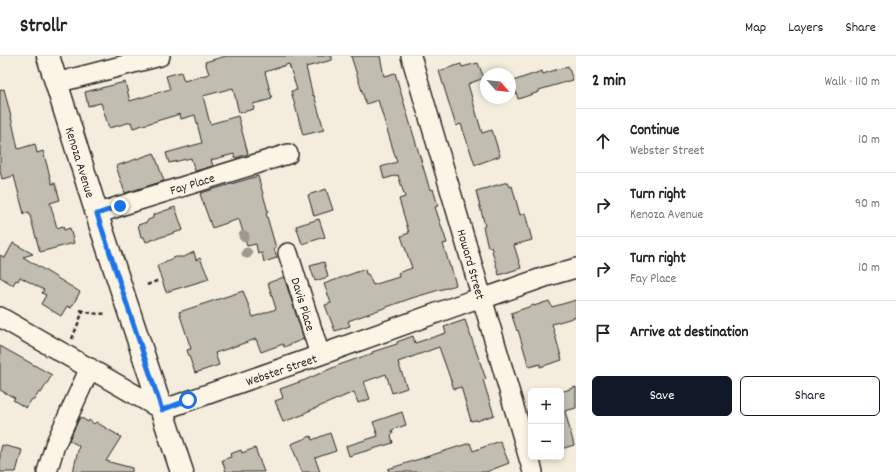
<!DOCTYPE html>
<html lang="en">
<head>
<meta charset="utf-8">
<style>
  :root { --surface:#fff; --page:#f2f2f2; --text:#222; --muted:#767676; --line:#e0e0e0; --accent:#111827 }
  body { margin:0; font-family:Dekko,sans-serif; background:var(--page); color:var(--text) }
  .controls { position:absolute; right:12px; bottom:12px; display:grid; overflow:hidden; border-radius:6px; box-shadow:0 2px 6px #0003 }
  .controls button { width:36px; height:36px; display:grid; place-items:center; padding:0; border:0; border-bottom:1px solid var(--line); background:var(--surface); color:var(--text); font:20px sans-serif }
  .compass { position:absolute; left:480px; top:12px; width:36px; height:36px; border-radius:50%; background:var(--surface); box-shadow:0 2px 6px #0003; rotate:117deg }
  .stop { position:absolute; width:12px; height:12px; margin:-9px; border:3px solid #1a73e8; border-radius:50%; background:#fff }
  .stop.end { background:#1a73e8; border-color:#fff; box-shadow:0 1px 4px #0008 }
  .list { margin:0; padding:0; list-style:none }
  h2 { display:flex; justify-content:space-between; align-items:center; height:52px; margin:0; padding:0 16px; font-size:17px }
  h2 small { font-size:13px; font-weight:400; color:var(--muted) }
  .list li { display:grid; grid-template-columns:26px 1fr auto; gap:12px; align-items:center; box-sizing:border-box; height:64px; padding:0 16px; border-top:1px solid var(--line) }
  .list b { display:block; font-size:15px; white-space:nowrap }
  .list p { margin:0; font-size:13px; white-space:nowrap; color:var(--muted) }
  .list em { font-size:13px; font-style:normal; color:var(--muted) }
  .actions { display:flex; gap:8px; padding:12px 16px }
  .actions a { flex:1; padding:9px 0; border:1px solid var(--accent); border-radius:6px; text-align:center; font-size:14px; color:var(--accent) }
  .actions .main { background:var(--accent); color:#fff }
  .icon { flex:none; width:22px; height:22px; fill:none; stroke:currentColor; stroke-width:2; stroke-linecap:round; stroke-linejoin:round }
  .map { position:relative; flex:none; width:576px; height:416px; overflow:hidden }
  header { display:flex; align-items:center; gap:24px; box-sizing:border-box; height:56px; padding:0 20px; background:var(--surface); border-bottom:1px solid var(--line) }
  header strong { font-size:19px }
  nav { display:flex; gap:22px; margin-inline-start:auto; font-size:14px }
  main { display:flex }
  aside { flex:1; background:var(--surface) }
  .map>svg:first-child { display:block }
  .building { fill:#c2bdb1; stroke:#2b2b2b }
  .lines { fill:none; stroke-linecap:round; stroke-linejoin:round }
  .minor-casing { stroke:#2b2b2b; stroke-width:22 }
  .major-casing { stroke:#2b2b2b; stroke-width:25 }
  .path { stroke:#2b2b2b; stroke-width:2.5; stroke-dasharray:4 3; stroke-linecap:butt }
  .minor { stroke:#fcf5e5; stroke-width:19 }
  .major { stroke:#fcf5e5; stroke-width:22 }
  .tree { fill:#9d9990 }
  .route { stroke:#1a73e8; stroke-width:5 }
  .labels { text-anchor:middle; stroke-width:3; stroke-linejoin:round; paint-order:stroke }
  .street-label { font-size:13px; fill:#2b2b2b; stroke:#fcf5e5 }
</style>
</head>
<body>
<header>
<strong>Strollr</strong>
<nav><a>Map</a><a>Layers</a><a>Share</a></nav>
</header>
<main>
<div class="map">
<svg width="576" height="416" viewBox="0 0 576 416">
  <rect width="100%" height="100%" fill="#f4edde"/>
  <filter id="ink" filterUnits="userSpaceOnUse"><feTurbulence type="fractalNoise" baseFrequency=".025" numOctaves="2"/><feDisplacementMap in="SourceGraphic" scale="8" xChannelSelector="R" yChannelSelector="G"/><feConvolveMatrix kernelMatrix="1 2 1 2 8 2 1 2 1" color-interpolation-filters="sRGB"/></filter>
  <g filter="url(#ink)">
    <path class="building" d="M226,0H332V4L306,11L313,40L314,39L324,74L303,79L291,35L297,34L289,8L265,16L272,43L253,48L254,53L239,57L233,32L203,40L210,68L238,60L248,98L235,102L234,98L211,104L213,110L195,115L191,102L169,107L166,97L202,87L195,59L181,63L180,58L133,72L131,66L109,72L101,47L88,50L85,36L125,26L130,45L170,33L166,20L181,16L184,25L209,18L205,6Z
      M351,0H380L384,20L395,17L418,94L430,134L433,133L438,150L435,151L447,187L443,188L450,211H451L456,229L412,242L348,265L350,270L335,275L325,249L331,247L324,228L365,213L366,218H368L373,229L399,221L398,217L412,212L401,180L409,177L399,143L405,141L398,119L384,123L381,111L397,106L392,90L378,44L366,48Z
      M478,7L484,22L468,28L482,77L492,74L500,100L475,109L461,68L456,70L439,15L461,8L462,11Z
      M568,10L573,24L539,34V36L518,43L513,25L542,15L543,18Z
      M4,33L12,65L18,93L35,88L37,97L43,95L52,128L55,127L60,144L50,147L57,172L63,170L64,174L70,172L74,187L40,196L29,156L24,158L14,120L2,123L0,115V34Z
      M154,97L164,125L125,137L116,110Z
      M258,120L268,156L266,157L276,192L274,193L277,202L264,206L262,197L258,198L256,188L247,190L239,163L212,172L200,138L201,137Z
      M508,126L510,131L512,130L520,159L525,157L532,184L514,189L521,212L499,219L491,191H488L483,171L485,170L476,135Z
      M326,133L333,154L314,160L308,139Z
      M175,151L183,174L146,186L144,181H141L138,169L147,166L148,164L153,162V159Z
      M319,163L325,181L302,188L296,170Z
      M13,187L33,198L23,201L80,236L71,252L67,250L61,260L41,248L46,239L42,237L44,234L20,221L18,225L16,224L13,229L0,221V199L5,202Z
      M194,196L196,204L200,202L209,223L166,236L157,210L165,206L166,205L176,201H184Z
      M324,206L328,221L315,225L310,210Z
      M284,221L304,283L284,291L283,288L261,296L256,283L215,297L219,309L195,317L187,294L191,293L179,256L243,235L253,261L276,253L268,227Z
      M576,244V261L552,268L562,304L540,311V308L529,311L518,274L517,275L511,257L534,249V250L549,245L552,251Z
      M465,264L486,323L483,324L494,359L477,365V364L471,365L461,331L454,333L439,291L398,306L407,332L392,337L386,318L364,326L370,343L358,347L354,336L304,357L305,358L283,366L275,345L283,342L280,333L305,324L339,309L373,297L372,296L397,288V286L413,280L415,287L446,277L444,271Z
      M0,290L52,319L41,337L39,336L34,344L32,343L26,352L13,344L15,342L0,334Z
      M576,331V352L565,355L574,389L561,393V336Z
      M402,356L406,369L392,374L393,378L391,379L393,387L349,400L346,390L378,380L373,366Z
      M80,361L88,366L89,364L94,368L96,366L121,381L106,405L132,412V416H73L79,390L69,384Z
      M330,377L336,395L315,402L320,416H302L291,388L311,380L312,384Z
      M500,385L509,407L486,416H389L388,413L470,387L473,395Z
      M2,389L22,394L16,416H0V397Z
      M255,392L264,416H226L222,404L231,401L230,398L241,394L242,397Z"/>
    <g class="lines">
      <defs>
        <path id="minor" d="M411,0L533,416
          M56,27L160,0
          M97,158L120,150L288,98
          M288,197L320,299
          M0,261L162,354L320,299L470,245L482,243L545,221L576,212
          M47,416L55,389L90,312"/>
        <path id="major" d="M48,0L100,168L182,416"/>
      </defs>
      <use href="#minor" class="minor-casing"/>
      <use href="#major" class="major-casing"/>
      <path class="path" d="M147,229L159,224
        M80,254C90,257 97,259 107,257
        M72,283L83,255"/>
      <use href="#minor" class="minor"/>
      <use href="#major" class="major"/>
    </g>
    <g class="tree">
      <circle cx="244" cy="180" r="5.5"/>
      <circle cx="247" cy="197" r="5.5"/>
    </g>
  </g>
  <g class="lines" filter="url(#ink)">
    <path class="route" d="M120,150L97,158L162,354L188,344"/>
  </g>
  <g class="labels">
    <g class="street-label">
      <text transform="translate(81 106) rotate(73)" y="5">Kenoza Avenue</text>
      <text transform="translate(192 127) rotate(-17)" y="5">Fay Place</text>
      <text transform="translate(472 208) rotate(74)" y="5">Howard Street</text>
      <text transform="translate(304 248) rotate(73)" y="5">Davis Place</text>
      <text transform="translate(281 313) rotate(-19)" y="5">Webster Street</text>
    </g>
  </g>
</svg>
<div class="controls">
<button>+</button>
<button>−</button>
</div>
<svg class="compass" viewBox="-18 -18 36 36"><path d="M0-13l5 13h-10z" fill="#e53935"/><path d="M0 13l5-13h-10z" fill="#767676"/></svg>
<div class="stop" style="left:188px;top:344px"></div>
<div class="stop end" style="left:120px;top:150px"></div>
</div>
<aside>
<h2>2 min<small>Walk · 110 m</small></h2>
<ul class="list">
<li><svg class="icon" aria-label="ahead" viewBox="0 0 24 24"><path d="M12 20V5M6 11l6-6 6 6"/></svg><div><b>Continue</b><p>Webster Street</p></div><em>10 m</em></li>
<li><svg class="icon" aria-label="right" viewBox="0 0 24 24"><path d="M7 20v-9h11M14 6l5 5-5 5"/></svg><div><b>Turn right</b><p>Kenoza Avenue</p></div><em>90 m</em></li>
<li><svg class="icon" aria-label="right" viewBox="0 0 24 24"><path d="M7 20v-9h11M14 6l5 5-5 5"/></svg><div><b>Turn right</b><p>Fay Place</p></div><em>10 m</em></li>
<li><svg class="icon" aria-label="arrive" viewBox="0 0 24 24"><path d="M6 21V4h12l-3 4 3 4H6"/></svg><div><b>Arrive at destination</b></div></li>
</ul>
<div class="actions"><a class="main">Save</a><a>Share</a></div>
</aside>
</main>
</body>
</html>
